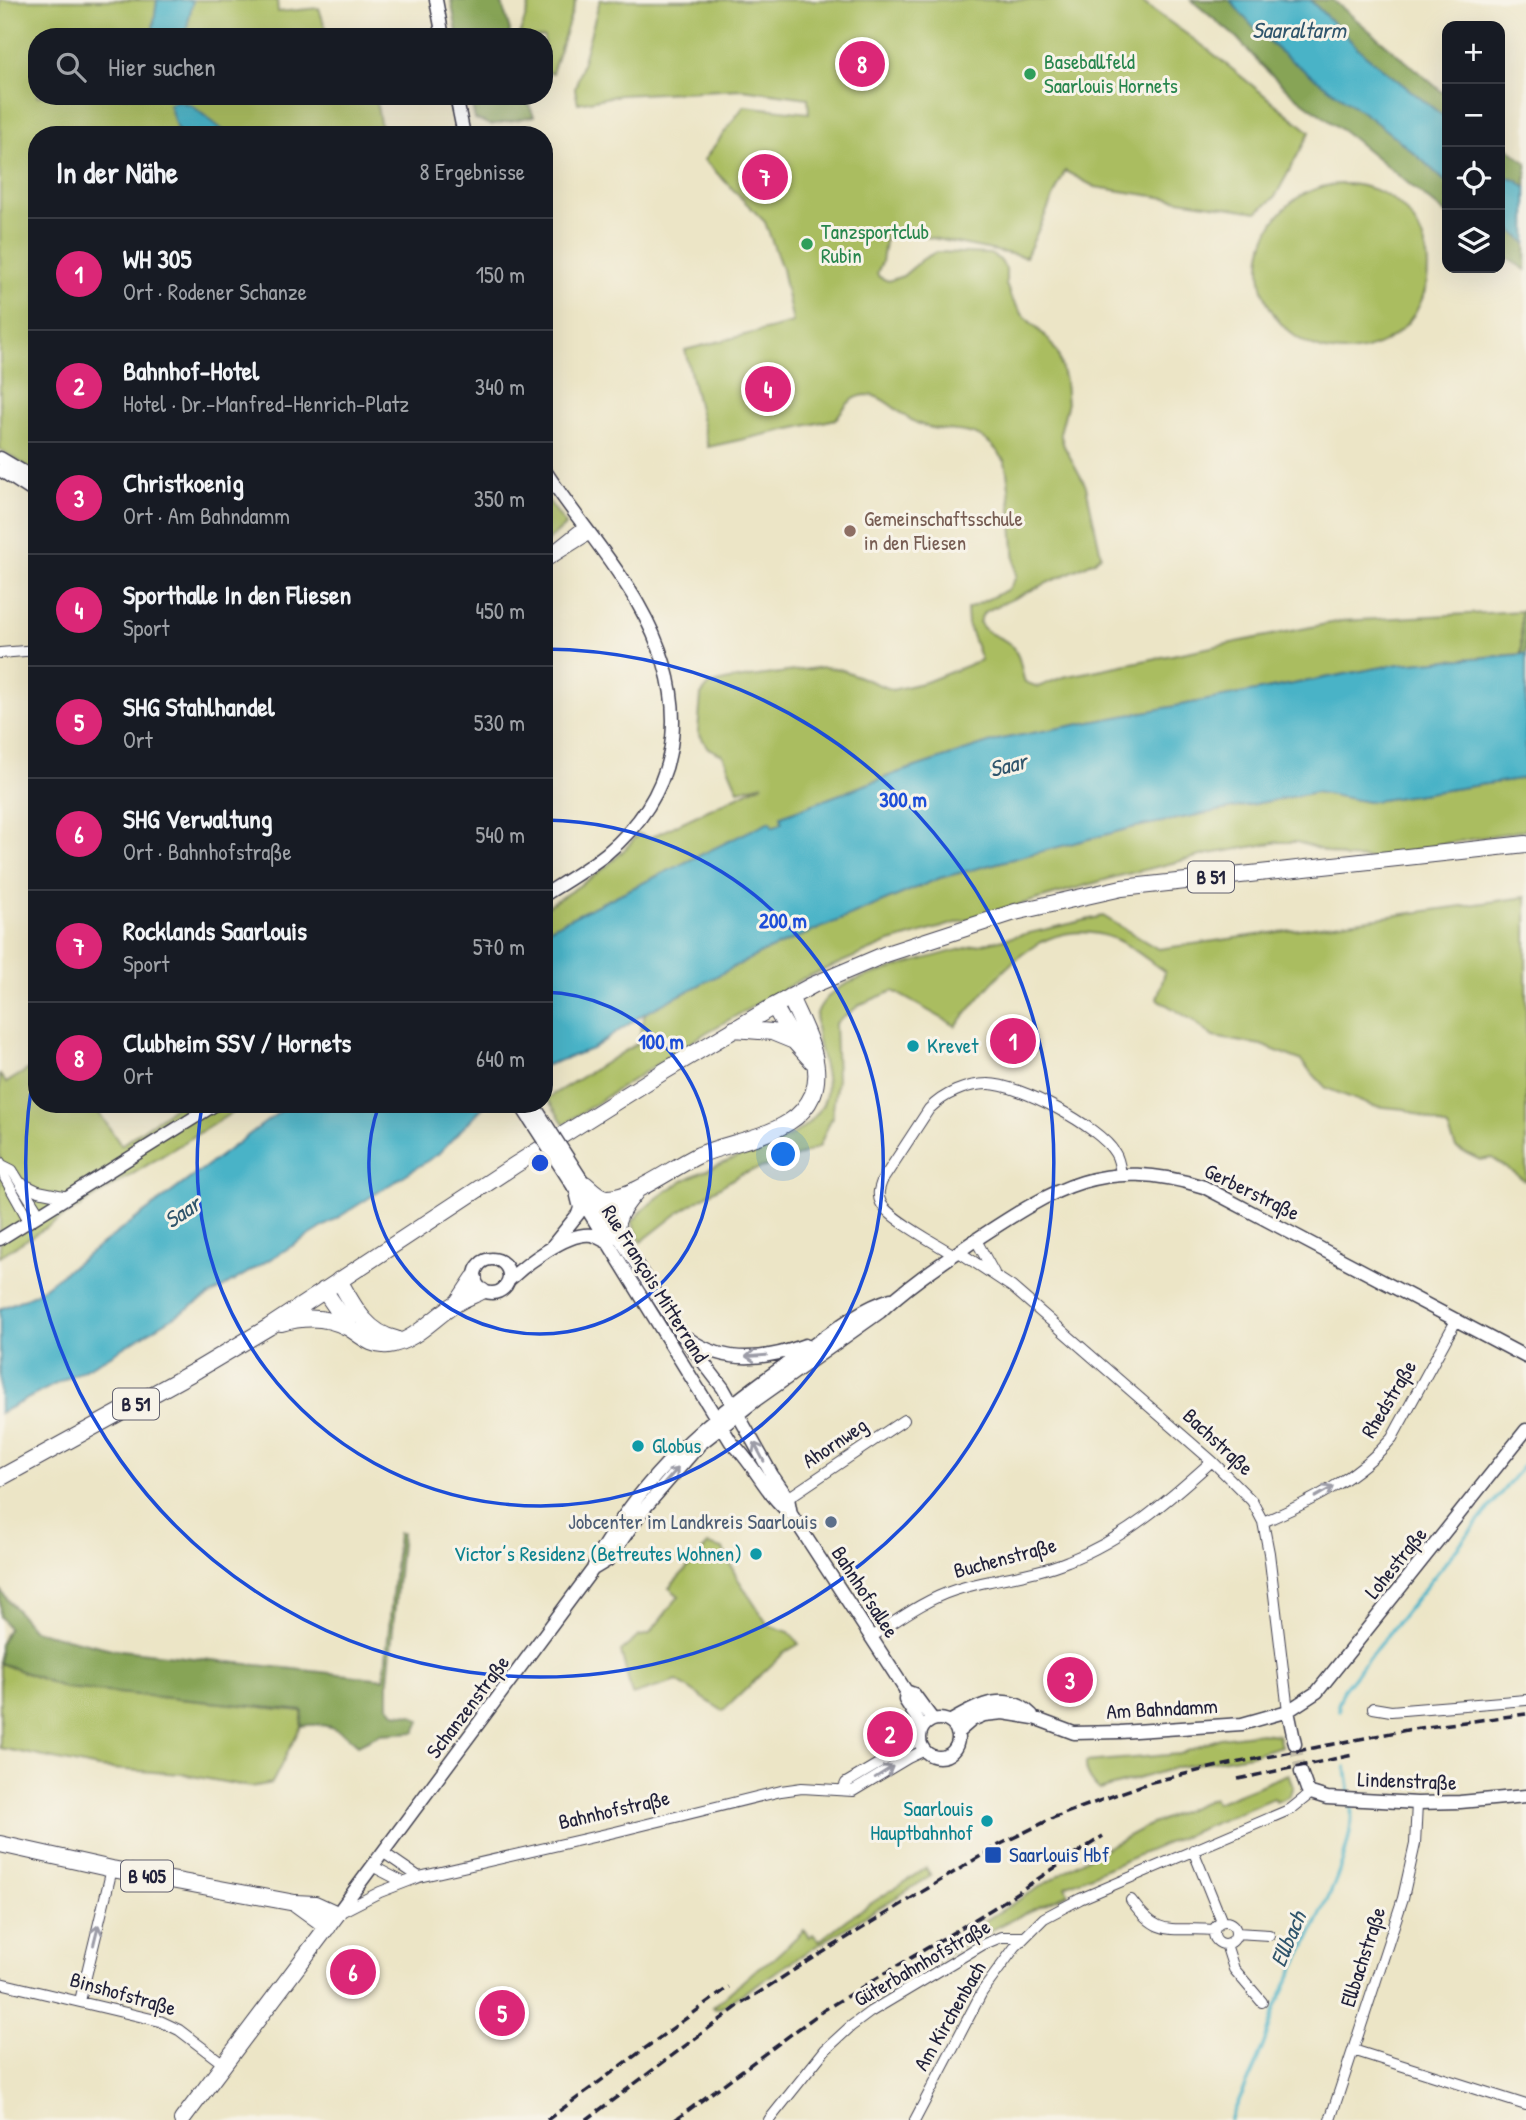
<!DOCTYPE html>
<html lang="de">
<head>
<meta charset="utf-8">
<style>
  :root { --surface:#171b24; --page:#242831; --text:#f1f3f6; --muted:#9ea1a6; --line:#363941; --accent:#db2777 }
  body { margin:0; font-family:"Patrick Hand",sans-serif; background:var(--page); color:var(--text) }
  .controls { position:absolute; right:21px; top:21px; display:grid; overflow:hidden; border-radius:14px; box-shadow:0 7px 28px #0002 }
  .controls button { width:63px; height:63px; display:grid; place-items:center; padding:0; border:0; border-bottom:2px solid var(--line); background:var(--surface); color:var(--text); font:35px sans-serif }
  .you { position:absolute; left:784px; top:1155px; width:24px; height:24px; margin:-18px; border:5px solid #fff; border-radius:50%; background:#1a73e8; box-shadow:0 0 0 10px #1a73e833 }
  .badge { display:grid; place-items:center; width:46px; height:46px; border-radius:50%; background:var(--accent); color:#fff; font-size:23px; font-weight:700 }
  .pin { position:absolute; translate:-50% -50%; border:4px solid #fff; box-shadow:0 2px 7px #0006 }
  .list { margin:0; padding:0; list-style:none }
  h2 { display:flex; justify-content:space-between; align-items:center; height:91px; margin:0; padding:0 28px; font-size:30px }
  h2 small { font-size:23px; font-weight:400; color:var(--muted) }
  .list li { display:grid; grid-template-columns:46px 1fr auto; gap:21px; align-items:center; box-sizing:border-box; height:112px; padding:0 28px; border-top:2px solid var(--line) }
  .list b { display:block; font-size:26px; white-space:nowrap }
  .list p { margin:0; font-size:23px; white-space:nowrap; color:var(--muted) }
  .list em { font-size:23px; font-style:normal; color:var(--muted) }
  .icon { flex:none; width:38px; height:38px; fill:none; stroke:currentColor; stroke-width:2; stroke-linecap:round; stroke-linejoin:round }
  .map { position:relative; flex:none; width:1526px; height:2120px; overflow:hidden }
  .search { position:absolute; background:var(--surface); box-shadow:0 7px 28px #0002; left:28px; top:28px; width:525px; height:77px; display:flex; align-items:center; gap:18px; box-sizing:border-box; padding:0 24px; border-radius:28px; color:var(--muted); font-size:26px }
  .panel { position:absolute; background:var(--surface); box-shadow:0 7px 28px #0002; left:28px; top:126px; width:525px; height:987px; border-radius:28px }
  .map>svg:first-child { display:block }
  .green { fill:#aabd61; stroke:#66704e; stroke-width:2 }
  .forest { fill:#87a457; stroke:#546349; stroke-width:2 }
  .water { fill:#49b3c7; stroke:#366a81; stroke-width:2 }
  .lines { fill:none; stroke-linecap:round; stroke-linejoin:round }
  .stream { stroke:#49b3c7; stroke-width:3.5 }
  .tertiary-tunnel { stroke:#c4beaa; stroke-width:12; stroke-dasharray:12 6; stroke-linecap:butt }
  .minor-casing { stroke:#403f50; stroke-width:12 }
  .tertiary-casing { stroke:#403f50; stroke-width:15 }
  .primary-casing { stroke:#403f50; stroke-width:18 }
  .minor { stroke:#fff; stroke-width:10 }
  .tertiary { stroke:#fff; stroke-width:12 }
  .primary { stroke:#fff; stroke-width:16 }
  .rail { stroke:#22223b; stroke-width:3.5; stroke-dasharray:10 5; stroke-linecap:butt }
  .tertiary-bridge-casing { stroke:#403f50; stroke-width:15; stroke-linecap:butt }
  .tertiary-bridge { stroke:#fff; stroke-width:12 }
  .oneway { stroke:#9c9ca7 }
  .ring { fill:none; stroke:#1d4ed8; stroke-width:3.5 }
  .leisure-dot { fill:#2e9e5b; stroke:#f7f3e8; stroke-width:2.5 }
  .education-dot { fill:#8d6e63; stroke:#f7f3e8; stroke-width:2.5 }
  .culture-dot { fill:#0f9aa8; stroke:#f7f3e8; stroke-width:2.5 }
  .service-dot { fill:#5c6f8a; stroke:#f7f3e8; stroke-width:2.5 }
  .transit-dot { fill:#1a4fb4; stroke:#f7f3e8; stroke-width:2.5 }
  .labels { text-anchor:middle; stroke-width:6; stroke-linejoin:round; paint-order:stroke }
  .shield { fill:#f7f3e8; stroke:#62616f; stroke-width:2 }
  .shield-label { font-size:19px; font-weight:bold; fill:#22223b }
  .leisure-label { font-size:21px; fill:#27864d; stroke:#f7f3e8; text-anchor:start }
  .education-label { font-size:21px; fill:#785e54; stroke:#f7f3e8; text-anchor:start }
  .culture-label { font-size:21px; fill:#0d838f; stroke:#f7f3e8; text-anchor:start }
  .street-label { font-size:21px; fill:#22223b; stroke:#f7f3e8 }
  .service-label { font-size:21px; fill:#4e5e75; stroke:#f7f3e8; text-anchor:end }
  .transit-label { font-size:21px; fill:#164399; stroke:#f7f3e8; text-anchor:start }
  .water-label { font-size:23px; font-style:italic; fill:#30556c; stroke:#f7f3e8 }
  .centre { fill:#1d4ed8; stroke:#f7f3e8; stroke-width:3.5 }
  .ring-label { font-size:21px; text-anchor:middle; font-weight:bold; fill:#1d4ed8; stroke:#f7f3e8; stroke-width:6; stroke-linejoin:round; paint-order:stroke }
</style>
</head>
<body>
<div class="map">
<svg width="1526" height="2120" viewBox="0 0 1526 2120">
  <rect width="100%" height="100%" fill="#f7f3e8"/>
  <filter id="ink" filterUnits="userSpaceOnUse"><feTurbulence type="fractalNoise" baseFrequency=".0143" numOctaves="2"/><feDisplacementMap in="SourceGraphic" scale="14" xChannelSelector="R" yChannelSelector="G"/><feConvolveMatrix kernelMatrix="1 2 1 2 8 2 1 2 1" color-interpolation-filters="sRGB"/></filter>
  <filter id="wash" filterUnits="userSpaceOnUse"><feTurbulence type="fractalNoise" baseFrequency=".00686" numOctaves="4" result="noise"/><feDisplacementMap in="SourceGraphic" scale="28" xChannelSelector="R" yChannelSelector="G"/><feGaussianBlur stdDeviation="1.57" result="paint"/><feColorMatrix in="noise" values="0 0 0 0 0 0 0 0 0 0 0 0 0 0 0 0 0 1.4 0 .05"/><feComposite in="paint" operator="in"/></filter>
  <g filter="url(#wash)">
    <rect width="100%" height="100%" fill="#ece5c6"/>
    <path class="green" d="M0,0H277L278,12L319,8L328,37H37V96H372L376,99L382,135H37V473L0,449Z
      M531,0H576L552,73L544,71V37H519Z
      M600,0H1139L1206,48L1310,132L1275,197L1257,212L1095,187L1065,171L1026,257L887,229L882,262L877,273L879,277L888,281L903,276L923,259L936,252L990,254L1000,260L1006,269V284L1011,298L1023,315L1048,339L1058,354L1065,381L1067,406L1060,433L1064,446L1086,486L1101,555L1095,561L984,612L979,622C989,638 999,634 1011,645C1022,657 1020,669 1025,682L1038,687L1063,677L1341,621L1521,611V654L1399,664L1001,739L897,773L781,816L783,822L773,827L769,822L544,931V908C578,887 614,866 638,834L649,838L763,784L738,790L723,755L708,748L698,732L701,695L709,685L729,680L824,667L840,669L892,690L926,682L981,660L968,624L967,609L1009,589L1016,577C1014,559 1010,469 1004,460C977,419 953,438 919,424C901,417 886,396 868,395C852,395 844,407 836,419L708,447L685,350L793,323L782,269L765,222L704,160L744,106L809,113L808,98L742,89L620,95L578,103L575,89Z
      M1260 268a84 84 0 1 1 168 0a84 84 0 1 1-168 0Z
      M544,495L566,525L544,544Z
      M1526,778V830L1443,844L1379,859L1346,858L1297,842H1279L1209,854L1115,877L887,943L802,979L707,1032L564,1124L547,1098L638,1043L645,1013L763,952L940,878L1131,828L1316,792L1368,802Z
      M1526,897V1181L1492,1158L1480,1160L1456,1148L1448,1128L1405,1109L1372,1106L1326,1088L1300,1060L1261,1045L1213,1037L1192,1020L1157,999L1165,972C1150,962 1132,946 1115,939C1042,910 996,978 956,1026L893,991L861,1004L835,1024L837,1079L832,1117L819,1147L794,1158L741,1174L678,1213L641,1242L632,1222C664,1184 704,1170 749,1153C768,1146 787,1140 802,1128C849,1094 814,1059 816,1020C816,1008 827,997 836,990C850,980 874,974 891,969C960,947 1032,933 1103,916L1158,949Z
      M37,1064V1104H93L121,1145L179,1104H246L0,1256V1075L6,1083Z
      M708,1545L723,1549L736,1576L768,1625L789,1632L799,1644L784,1653L723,1711L677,1681L632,1695L621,1651L638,1637L649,1634L679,1596L669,1588Z
      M0,1663L65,1688L303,1711L301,1726L272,1783L251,1787L181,1774L98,1768L0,1748Z
      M1261,1733L1278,1735L1281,1746L1250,1755L1178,1767L1099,1790C1092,1782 1085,1774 1086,1762L1180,1754L1220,1738Z
      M1288,1774L1293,1787L1288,1797L1276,1802L1274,1798L1065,1886L1068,1894C999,1923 935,1961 870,1998L869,1992L1085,1859L1147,1826L1213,1798L1216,1803Z
      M926,1868L931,1876L805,1953L722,2007L715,2009L713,2007L759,1967L773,1959L804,1930L809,1937L813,1934L819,1941L847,1919Z"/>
    <path class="forest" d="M451,0H501L510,30L509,37H458Z
      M1191,0H1230C1265,45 1298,66 1343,98C1380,124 1415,152 1447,183V215L1350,136L1291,93L1263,67L1237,38Z
      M1310,0H1333L1447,96V119L1365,55Z
      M470,96H525L534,116L491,125L475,119Z
      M1500,141L1526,163V188L1518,181L1500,175Z
      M1500,220L1526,243V270L1500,254Z
      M1521,611H1526V654H1521Z
      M398,1533H402L388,1681V1705L395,1713L412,1715L420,1721L415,1732L380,1734L358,1745C339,1728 326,1722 301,1726L303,1711L65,1688L0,1663V1645L8,1628L0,1616V1590L33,1630L112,1649L384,1679Z"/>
    <path class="water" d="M157,0H193L185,37H152Z
      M1230,0H1310L1365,55L1447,119V183C1415,152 1380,124 1343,98C1298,66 1265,45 1230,0Z
      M177,101L191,105L229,135H185L177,130L169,104Z
      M1500,175L1518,181L1526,188V243L1500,220Z
      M1526,654V778L1368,802L1316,792L1131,828L940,878L763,952L645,1013L592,1049L544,1066V931L770,821L773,827L782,823L781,816L897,773L1001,739L1399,664Z
      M290,1104H486L438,1154L317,1231L104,1359L0,1413V1309L35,1294Z"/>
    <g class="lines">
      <path class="stream" d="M1339,1711L1338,1705L1344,1689L1526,1462
        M1346,1767L1350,1796
        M1230,2120C1241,2096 1254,2071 1263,2046C1269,2031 1272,2015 1279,2000C1301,1950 1358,1857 1351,1804"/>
    </g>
  </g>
  <g filter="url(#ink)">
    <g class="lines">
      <path class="tertiary-tunnel" d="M1295,1744L1301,1772"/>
      <defs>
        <path id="minor" d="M544,558L584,526
          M544,563L590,534
          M0,653L37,650
          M0,1162L5,1178L29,1221
          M2,1165L12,1170L40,1215
          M21,1183L38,1191L68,1197
          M976,1240L994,1273
          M959,1252L1012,1287L1212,1461L1252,1501L1263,1522L1269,1553L1288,1711
          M954,1255C937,1244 888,1218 881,1203C877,1195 879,1189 882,1181L929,1109C944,1094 966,1084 988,1084C1019,1084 1099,1126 1115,1153C1119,1159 1120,1167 1121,1174
          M788,1498L904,1420
          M1263,1522C1310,1502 1358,1478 1392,1438L1457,1319
          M871,1637C898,1620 924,1600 955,1590C992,1578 1032,1576 1068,1561C1123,1540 1169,1500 1212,1461
          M1373,1708L1391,1711L1526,1700
          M843,1790L846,1783L920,1739
          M1193,1850L1222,1922
          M384,1853L419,1877
          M374,1867L403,1882
          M1131,1900C1160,1940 1171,1926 1214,1930
          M339,1913L380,1892L419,1877L615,1832L781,1791L802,1788L853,1791L908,1758L925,1750
          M1214 1933a11 11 0 1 1 22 0a11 11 0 1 1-22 0Z
          M1236,1933L1269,1935
          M1226,1944L1234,1969L1262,2002
          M0,1983L160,2021L179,2030L225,2065
          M80,2001L112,1869
          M1353,2050L1526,2105
          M769,2120L825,2050L850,2027L870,2012L982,1945L1001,1937H1025
          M915,2120L982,1992L1015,1947L1044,1918L1080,1899L1291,1809L1311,1793
          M1330,2120L1403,1898L1415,1844L1417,1803"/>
        <path id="tertiary" d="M436,0L443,37
          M456,96L464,135
          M0,458L37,480
          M544,469C573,515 611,556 638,604C689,693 689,784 606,854C587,869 565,882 544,895
          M0,470L37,494
          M573,1186L731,1442C754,1463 766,1495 791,1514
          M588,1189L680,1332L723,1388L772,1475L788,1498L791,1514L906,1691L914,1694L933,1720
          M0,1239L216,1104
          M553,1245L578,1214L580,1208L577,1196
          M475 1276a17 17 0 1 1 34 0a17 17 0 1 1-34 0Z
          M509,1280C525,1265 568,1231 592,1235C596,1236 602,1240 607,1242
          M689,1339C724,1364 766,1360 805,1345
          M593,1569C598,1552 609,1538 619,1523C667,1451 734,1400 805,1351C832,1332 859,1309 891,1299
          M906,1691L905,1700L923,1728
          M1288,1711L1295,1744
          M920 1738a19 19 0 1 1 38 0a19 19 0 1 1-38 0Z
          M949,1722C975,1708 1005,1688 1032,1715
          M957,1733L972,1720L984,1715L1003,1713L1034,1718L1074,1733L1120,1732L1242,1724L1288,1711L1317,1692L1526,1430
          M1301,1772L1307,1789L1311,1793L1327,1798L1417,1803L1460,1802L1526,1796
          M337,1914L593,1569L608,1560L642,1511L700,1444L756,1400L880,1312C908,1285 942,1263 974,1241C1056,1187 1104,1156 1204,1187L1526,1357"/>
        <path id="primary" d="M774,1006L794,1041L812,1061
          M734,1029L772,1032L794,1041
          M585,1184C591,1189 599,1198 607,1198C634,1198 673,1167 699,1155C728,1143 762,1139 789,1122C799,1116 808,1105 813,1094C825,1062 802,1025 790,997
          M617,1235C613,1217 627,1204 637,1190
          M339,1280C353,1305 366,1333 396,1339
          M324,1290L350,1328
          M458,1302L474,1278
          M281,1323C305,1316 327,1316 349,1328C362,1336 372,1347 388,1345C415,1342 436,1315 457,1303C465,1298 474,1295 482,1291
          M0,1478L197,1370L269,1327L515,1165L663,1072L774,1006L813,985L886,954L1015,912L1122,888L1526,844
          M0,1844L112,1869L295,1903L315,1904L337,1914L182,2120
          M295,1903L328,1927"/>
      </defs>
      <use href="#minor" class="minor-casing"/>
      <use href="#tertiary" class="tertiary-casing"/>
      <use href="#primary" class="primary-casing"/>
      <use href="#minor" class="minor"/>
      <use href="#tertiary" class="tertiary"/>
      <use href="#primary" class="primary"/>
      <path class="rail" d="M1238,1779L1353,1755
        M547,2120L729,1987
        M586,2120L741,2004L794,1970L997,1846L1055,1817L1148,1783L1214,1767L1412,1729L1526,1714
        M675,2120L824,2010L992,1909L1103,1836"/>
      <defs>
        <path id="tertiary-bridge" d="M520,1104L573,1186
          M533,1104L582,1180"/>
      </defs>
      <use href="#tertiary-bridge" class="tertiary-bridge-casing"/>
      <use href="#tertiary-bridge" class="tertiary-bridge"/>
    </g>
    <defs><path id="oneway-shaft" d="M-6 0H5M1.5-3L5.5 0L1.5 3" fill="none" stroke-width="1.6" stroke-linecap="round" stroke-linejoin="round" transform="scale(1.75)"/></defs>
    <g class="oneway">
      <use href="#oneway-shaft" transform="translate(756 1356) rotate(176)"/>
      <use href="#oneway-shaft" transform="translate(759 1452) rotate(-118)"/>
      <use href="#oneway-shaft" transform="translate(671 1476) rotate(-48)"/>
      <use href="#oneway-shaft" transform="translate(1324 1492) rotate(-30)"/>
      <use href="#oneway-shaft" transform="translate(884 1772) rotate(-32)"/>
      <use href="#oneway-shaft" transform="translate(96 1935) rotate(-76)"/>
    </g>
  </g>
  <g class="ring">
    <path d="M544 992A171 171 0 1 1 379 1105"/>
    <path d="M546 820A343 343 0 1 1 202 1106"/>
    <path d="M544 649A514 514 0 1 1 36 1061"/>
  </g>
  <g class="leisure-dot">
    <circle cx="1030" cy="74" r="7"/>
    <circle cx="807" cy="244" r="7"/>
  </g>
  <circle class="education-dot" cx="850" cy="531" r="7"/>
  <g class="culture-dot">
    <circle cx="913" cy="1046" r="7"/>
    <circle cx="638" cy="1446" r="7"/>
    <circle cx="756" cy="1554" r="7"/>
    <circle cx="987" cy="1821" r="7"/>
  </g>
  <circle class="service-dot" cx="831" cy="1522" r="7"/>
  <rect class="transit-dot" x="984" y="1846" width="18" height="18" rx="3.5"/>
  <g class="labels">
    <g class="shield">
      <rect x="1188" y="861.5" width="46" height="31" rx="5"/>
      <rect x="113" y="1388.5" width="46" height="31" rx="5"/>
      <rect x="121" y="1860.5" width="52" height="31" rx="5"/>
    </g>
    <g class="shield-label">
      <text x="1211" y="884">B 51</text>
      <text x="136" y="1411">B 51</text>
      <text x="147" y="1883">B 405</text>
    </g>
    <g class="leisure-label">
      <text x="1044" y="69">Baseballfeld<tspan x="1044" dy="24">Saarlouis Hornets</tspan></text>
      <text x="821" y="239">Tanzsportclub<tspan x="821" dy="24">Rubin</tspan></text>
    </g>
    <g class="education-label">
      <text x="864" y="526">Gemeinschaftsschule<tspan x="864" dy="24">in den Fliesen</tspan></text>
    </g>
    <g class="culture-label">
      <text x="927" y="1053">Krevet</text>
      <text x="652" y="1453">Globus</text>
      <text x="742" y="1561" text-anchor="end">Victor’s Residenz (Betreutes Wohnen)</text>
      <text x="973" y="1816" text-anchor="end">Saarlouis<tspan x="973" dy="24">Hauptbahnhof</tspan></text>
    </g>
    <g class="street-label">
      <text transform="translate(1252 1192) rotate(26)" y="7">Gerberstraße</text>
      <text transform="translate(655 1284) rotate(58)" y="7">Rue François Mitterrand</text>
      <text transform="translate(1389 1399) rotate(-59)" y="7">Rhedstraße</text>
      <text transform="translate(1218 1442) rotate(43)" y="7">Bachstraße</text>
      <text transform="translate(835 1443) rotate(-34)" y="7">Ahornweg</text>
      <text transform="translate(1005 1558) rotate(-15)" y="7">Buchenstraße</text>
      <text transform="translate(1396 1563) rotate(-51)" y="7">Lohestraße</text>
      <text transform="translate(865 1592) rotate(57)" y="7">Bahnhofsallee</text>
      <text transform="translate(468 1707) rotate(-53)" y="7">Schanzenstraße</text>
      <text transform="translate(1162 1709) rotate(-3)" y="7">Am Bahndamm</text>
      <text transform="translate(1407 1781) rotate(2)" y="7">Lindenstraße</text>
      <text transform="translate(614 1810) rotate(-13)" y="7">Bahnhofstraße</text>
      <text transform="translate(1363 1957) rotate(-72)" y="7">Ellbachstraße</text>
      <text transform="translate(922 1963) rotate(-30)" y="7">Güterbahnhofstraße</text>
      <text transform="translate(123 1994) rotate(16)" y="7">Binshofstraße</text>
      <text transform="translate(950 2016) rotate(-60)" y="7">Am Kirchenbach</text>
    </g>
    <g class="service-label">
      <text x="817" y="1529">Jobcenter im Landkreis Saarlouis</text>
    </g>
    <g class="transit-label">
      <text x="1009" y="1862">Saarlouis Hbf</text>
    </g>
    <g class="water-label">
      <text x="1299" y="38">Saaraltarm</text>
      <text transform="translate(1008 765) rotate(-14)" y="8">Saar</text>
      <text transform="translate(182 1212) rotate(-34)" y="8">Saar</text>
      <text transform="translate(1288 1939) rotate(-67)" y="8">Ellbach</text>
    </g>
  </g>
  <circle cx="540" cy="1163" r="10" class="centre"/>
  <g class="ring-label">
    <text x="903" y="807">300 m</text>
    <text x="783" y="928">200 m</text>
    <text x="661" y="1049">100 m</text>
  </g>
</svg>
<div class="controls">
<button>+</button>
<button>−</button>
<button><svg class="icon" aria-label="locate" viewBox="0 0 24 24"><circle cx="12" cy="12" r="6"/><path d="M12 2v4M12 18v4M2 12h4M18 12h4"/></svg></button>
<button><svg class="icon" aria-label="layers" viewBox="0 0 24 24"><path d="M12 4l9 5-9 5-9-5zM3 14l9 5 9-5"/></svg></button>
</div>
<div class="you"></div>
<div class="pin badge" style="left:1013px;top:1041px">1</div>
<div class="pin badge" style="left:890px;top:1734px">2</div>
<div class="pin badge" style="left:1070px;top:1680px">3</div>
<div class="pin badge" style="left:768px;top:389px">4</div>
<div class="pin badge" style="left:502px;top:2013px">5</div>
<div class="pin badge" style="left:353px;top:1972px">6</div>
<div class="pin badge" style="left:765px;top:177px">7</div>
<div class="pin badge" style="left:862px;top:64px">8</div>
<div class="search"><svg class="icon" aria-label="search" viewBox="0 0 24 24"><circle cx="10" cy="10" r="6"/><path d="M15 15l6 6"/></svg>Hier suchen</div>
<section class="panel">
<h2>In der Nähe<small>8 Ergebnisse</small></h2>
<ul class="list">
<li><span class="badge">1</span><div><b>WH 305</b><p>Ort · Rodener Schanze</p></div><em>150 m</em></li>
<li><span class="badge">2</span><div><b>Bahnhof-Hotel</b><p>Hotel · Dr.-Manfred-Henrich-Platz</p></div><em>340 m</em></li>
<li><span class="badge">3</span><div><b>Christkoenig</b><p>Ort · Am Bahndamm</p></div><em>350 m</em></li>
<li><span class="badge">4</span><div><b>Sporthalle In den Fliesen</b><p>Sport</p></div><em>450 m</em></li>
<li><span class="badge">5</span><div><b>SHG Stahlhandel</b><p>Ort</p></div><em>530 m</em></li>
<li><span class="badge">6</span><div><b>SHG Verwaltung</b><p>Ort · Bahnhofstraße</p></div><em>540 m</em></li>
<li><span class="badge">7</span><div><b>Rocklands Saarlouis</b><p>Sport</p></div><em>570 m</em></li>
<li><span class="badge">8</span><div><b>Clubheim SSV / Hornets</b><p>Ort</p></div><em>640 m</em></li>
</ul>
</section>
</div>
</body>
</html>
